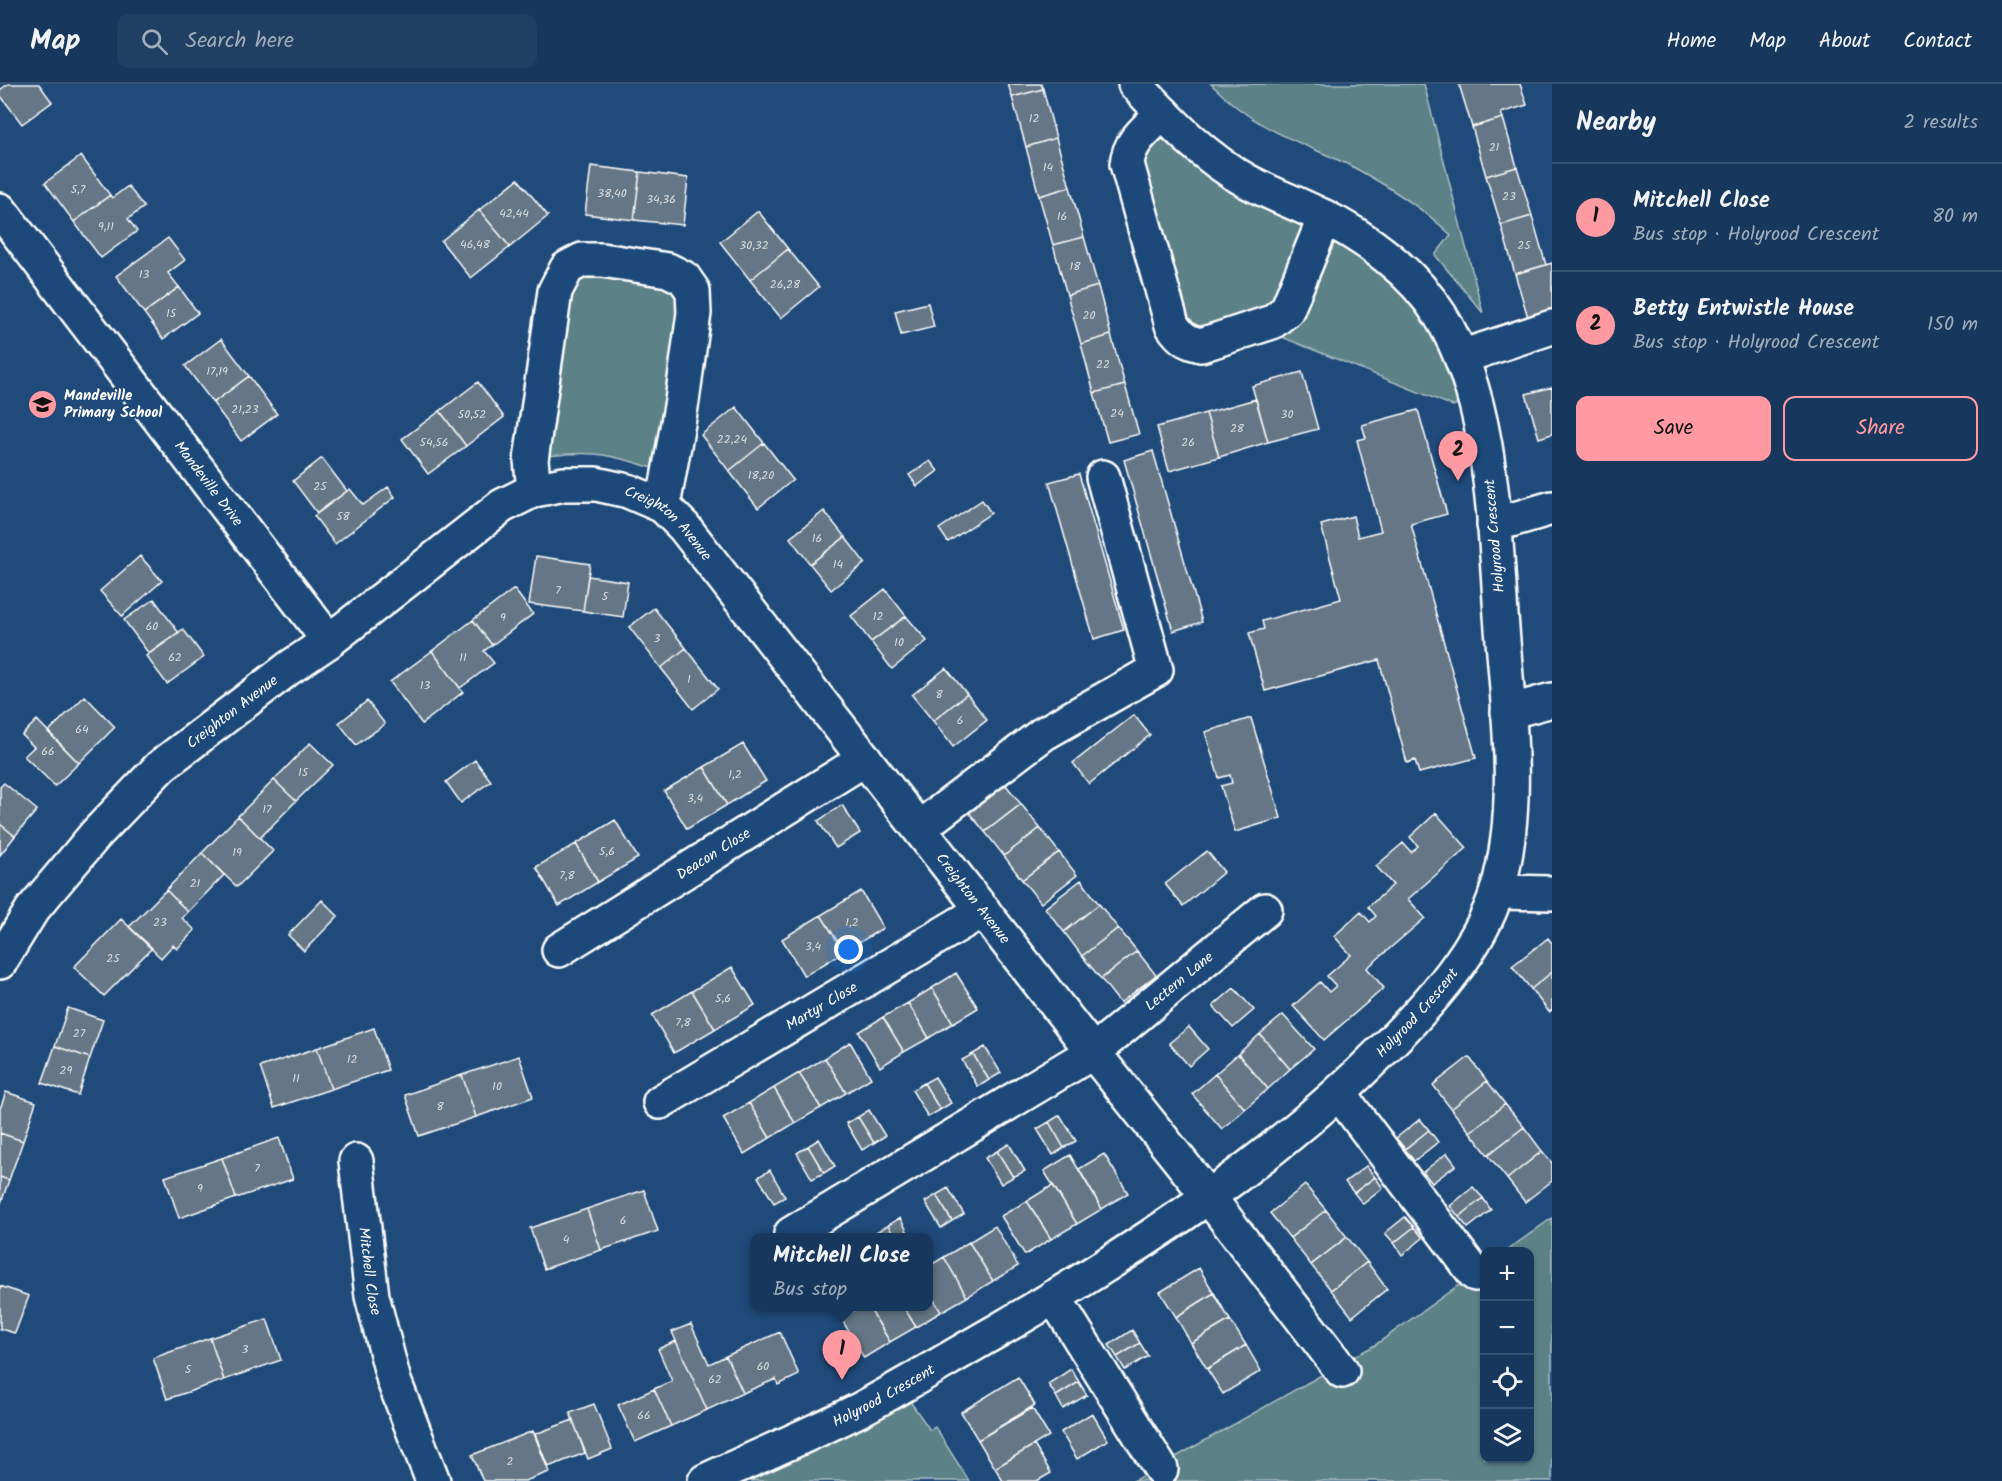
<!DOCTYPE html>
<html lang="en">
<head>
<meta charset="utf-8">
<style>
  :root { --surface:#17385c; --page:#203f62; --text:#f1f3f6; --muted:#9eacbb; --line:#365272; --accent:#ff9aa2 }
  body { margin:0; font-family:Kalam,sans-serif; background:var(--page); color:var(--text) }
  .controls { position:absolute; right:18px; bottom:18px; display:grid; overflow:hidden; border-radius:12px; box-shadow:0 2px 4px #0004 }
  .controls button { width:54px; height:54px; display:grid; place-items:center; padding:0; border:0; border-bottom:2px solid var(--line); background:var(--surface); color:var(--text); font:30px sans-serif }
  .you { position:absolute; left:849px; top:866px; width:21px; height:21px; margin:-15px; border:4px solid #fff; border-radius:50%; background:#1a73e8; box-shadow:0 0 0 9px #1a73e833 }
  .badge { display:grid; place-items:center; width:39px; height:39px; border-radius:50%; background:var(--accent); color:#111; font-size:20px; font-weight:700 }
  .pin { position:absolute; translate:-50% -50px; filter:drop-shadow(0 2px 3px #0008) }
  .pin::after { content:''; position:absolute; top:32px; width:21px; height:18px; background:inherit; clip-path:polygon(0 0,100% 0,50% 100%) }
  .popup { position:absolute; left:750px; top:1149px; width:183px; height:78px; box-sizing:border-box; display:grid; place-content:center; border-radius:12px; background:var(--surface); filter:drop-shadow(0 2px 4px #0005); font-size:20px; white-space:nowrap; color:var(--muted) }
  .popup b { font-size:22px; color:var(--text) }
  .popup::after { content:''; position:absolute; left:50%; top:100%; margin-left:-12px; border:12px solid transparent; border-top-color:var(--surface) }
  .list { margin:0; padding:0; list-style:none }
  h2 { display:flex; justify-content:space-between; align-items:center; height:78px; margin:0; padding:0 24px; font-size:26px }
  h2 small { font-size:20px; font-weight:400; color:var(--muted) }
  .list li { display:grid; grid-template-columns:39px 1fr auto; gap:18px; align-items:center; box-sizing:border-box; height:108px; padding:0 24px; border-top:2px solid var(--line) }
  .list b { display:block; font-size:22px; white-space:nowrap }
  .list p { margin:0; font-size:20px; white-space:nowrap; color:var(--muted) }
  .list em { font-size:20px; font-style:normal; color:var(--muted) }
  .actions { display:flex; gap:12px; padding:18px 24px }
  .actions a { flex:1; padding:14px 0; border:2px solid var(--accent); border-radius:12px; text-align:center; font-size:21px; color:var(--accent) }
  .actions .main { background:var(--accent); color:#111 }
  .icon { flex:none; width:33px; height:33px; fill:none; stroke:currentColor; stroke-width:2; stroke-linecap:round; stroke-linejoin:round }
  .map { position:relative; flex:none; width:1552px; height:1397px; overflow:hidden }
  header { display:flex; align-items:center; gap:36px; box-sizing:border-box; height:84px; padding:0 30px; background:var(--surface); border-bottom:2px solid var(--line) }
  header strong { font-size:28px }
  nav { display:flex; gap:33px; margin-inline-start:auto; font-size:21px }
  .search { width:420px; height:54px; background:var(--page); display:flex; align-items:center; gap:15px; box-sizing:border-box; padding:0 21px; border-radius:12px; color:var(--muted); font-size:22px }
  main { display:flex }
  aside { flex:1; background:var(--surface) }
  .map>svg:first-child { display:block }
  .green { fill:#5b8187; stroke:#adc0c3; stroke-width:1.5 }
  .building { fill:#657786; stroke:#fff; stroke-width:1.5 }
  .lines { fill:none; stroke-linecap:round; stroke-linejoin:round }
  .minor-casing { stroke:#fff; stroke-width:38 }
  .minor { stroke:#1f4a7a; stroke-width:33 }
  .labels { text-anchor:middle; stroke-width:4.5; stroke-linejoin:round; paint-order:stroke }
  .number-label { font-size:12px; fill:#d8dde1 }
  .poi-label { font-size:15px; font-weight:bold; fill:#fff; stroke:#1f4a7a; text-anchor:start }
  .street-label { font-size:15px; fill:#fff; stroke:#1f4a7a }
</style>
</head>
<body>
<header>
<strong>Map</strong>
<div class="search"><svg class="icon" aria-label="search" viewBox="0 0 24 24"><circle cx="10" cy="10" r="6"/><path d="M15 15l6 6"/></svg>Search here</div>
<nav><a>Home</a><a>Map</a><a>About</a><a>Contact</a></nav>
</header>
<main>
<div class="map">
<svg width="1552" height="1397" viewBox="0 0 1552 1397">
  <rect width="100%" height="100%" fill="#1f4a7a"/>
  <filter id="ink" filterUnits="userSpaceOnUse"><feTurbulence type="fractalNoise" baseFrequency=".0167" numOctaves="2"/><feDisplacementMap in="SourceGraphic" scale="12" xChannelSelector="R" yChannelSelector="G"/><feConvolveMatrix kernelMatrix="1 2 1 2 8 2 1 2 1" color-interpolation-filters="sRGB"/></filter>
  <g filter="url(#ink)">
    <path class="green" d="M1211,0H1424L1483,229L1435,171L1451,151C1423,124 1388,102 1353,83C1319,66 1276,52 1246,30C1233,21 1222,11 1211,0Z
      M1161,54L1185,74L1220,98L1311,144L1279,223L1207,250L1186,242L1138,69Z
      M1336,156C1364,176 1393,196 1415,222C1435,244 1451,291 1459,319L1453,322L1274,250L1329,158Z
      M580,187L666,195L681,214L662,387C640,380 617,372 594,370C576,368 557,371 538,373L560,215Z
      M1552,1134V1397H1133L1375,1261L1484,1183V1374H1530V1168L1506,1167Z
      M909,1316L930,1346L935,1343L969,1397H743Z"/>
    <path class="building" d="M8,0H39L52,18L22,40L0,11V6Z
      M1008,0H1041L1043,5L1012,13Z
      M1459,0H1520L1527,21L1501,29L1503,34L1472,43Z
      M1043,5L1056,54L1026,63L1012,13Z
      M1503,34L1517,83L1486,92L1472,43Z
      M1056,54L1070,103L1039,112L1026,63Z
      M81,72L110,111L74,138L45,99Z
      M591,82L640,88L634,136L585,130Z
      M1517,83L1532,132L1501,141L1486,92Z
      M640,88L688,94L683,141L634,136Z
      M518,95L548,132L510,163L479,126Z
      M128,102L144,123L128,135L137,147L101,174L74,138L110,111L112,114Z
      M1070,103L1084,153L1053,161L1039,112Z
      M479,126L510,163L471,194L441,157Z
      M758,127L788,165L750,196L720,158Z
      M1532,132L1546,181L1515,190L1501,141Z
      M1084,153L1098,202L1067,211L1053,161Z
      M168,154L185,176L168,189L179,203L144,229L116,192Z
      M788,165L819,203L781,234L750,196Z
      M1552,179V233L1530,240L1515,190Z
      M1098,202L1111,251L1081,260L1067,211Z
      M179,203L198,229L163,255L144,229Z
      M928,219L934,243L901,251L895,227Z
      M1111,251L1125,301L1094,309L1081,260Z
      M221,255L249,292L213,319L185,282Z
      M1302,288L1318,345L1268,358L1252,302Z
      M249,292L277,330L241,357L213,319Z
      M478,298L504,333L466,362L440,327Z
      M1125,301L1139,350L1108,358L1094,309Z
      M1552,303V350L1539,354L1526,310Z
      M1256,315L1268,358L1219,373L1206,329Z
      M736,323L764,359L729,387L701,351Z
      M1418,326L1447,430L1411,440L1476,674L1419,689L1415,676L1407,679L1379,576L1265,607L1249,549L1264,545L1262,537L1341,515L1321,441L1353,432L1358,453L1381,447L1357,356L1366,354L1362,341Z
      M440,327L466,362L428,390L402,355Z
      M1206,329L1219,373L1169,387L1157,343Z
      M764,359L793,396L758,424L729,387Z
      M1153,367L1202,538L1173,547L1124,376Z
      M322,374L347,407L317,429L293,397Z
      M930,377L938,387L917,402L909,391Z
      M1079,390L1124,546L1094,555L1049,398Z
      M388,403L395,413L335,460L314,432L350,405L363,421Z
      M982,416L991,429L948,458L939,445Z
      M824,427L845,453L810,480L790,454Z
      M845,453L865,479L831,506L810,480Z
      M140,472L162,497L122,532L100,507Z
      M536,472L590,480L583,527L529,520Z
      M588,492L628,498L623,533L583,527Z
      M514,505L533,530L492,561L473,536Z
      M885,505L906,532L871,558L851,532Z
      M154,515L179,549L149,570L124,536Z
      M654,524L686,564L661,584L629,543Z
      M906,532L927,557L892,585L871,558Z
      M473,536L492,561L484,567L494,579L460,604L432,567Z
      M183,545L204,573L167,600L146,572Z
      M686,564L718,605L693,625L661,584Z
      M432,567L463,608L422,640L390,598Z
      M946,584L967,610L933,637L912,611Z
      M967,610L987,636L953,663L933,637Z
      M85,612L115,643L79,679L48,648Z
      M367,617L385,640L356,661L339,639Z
      M1134,631L1150,651L1089,700L1073,679Z
      M1251,634L1281,734L1235,748L1221,702L1232,699L1230,691L1219,694L1205,648Z
      M37,636L79,679L55,702L24,672L34,663L22,651Z
      M310,659L333,681L296,717L274,696Z
      M743,660L766,697L727,721L704,683Z
      M475,676L491,697L461,719L446,698Z
      M704,683L727,721L687,745L664,707Z
      M274,696L296,717L260,754L238,732Z
      M1002,696L1021,720L985,748L966,725Z
      M4,699L37,726L15,752L0,740V703Z
      M1021,720L1040,744L1004,772L985,748Z
      M842,721L860,749L836,764L818,737Z
      M1436,729L1467,764L1408,815L1425,834L1367,884L1384,904L1324,956L1293,922L1320,898L1329,908L1336,902L1327,892L1351,871L1334,852L1361,828L1370,838L1376,832L1368,823L1393,801L1376,782L1403,759L1411,768L1418,762L1410,753Z
      M238,732L273,767L237,803L202,769Z
      M615,736L638,774L598,798L576,760Z
      M0,740L15,752L0,771Z
      M1040,744L1059,768L1022,796L1004,772Z
      M576,760L598,798L559,822L536,783Z
      M1207,767L1224,788L1183,822L1165,800Z
      M1059,768L1077,791L1041,819L1022,796Z
      M202,769L224,791L188,828L166,806Z
      M1081,796L1099,820L1064,848L1045,824Z
      M166,806L188,828L182,834L195,846L177,865L173,861L161,874L129,843Z
      M861,807L883,844L844,868L821,831Z
      M322,816L338,832L304,867L288,851Z
      M1099,820L1118,844L1082,872L1064,848Z
      M821,831L844,868L804,892L782,855Z
      M121,835L152,864L104,912L74,883Z
      M1118,844L1137,867L1101,895L1082,872Z
      M1548,854L1552,859V888L1531,905L1512,882Z
      M1137,867L1156,891L1120,919L1101,895Z
      M732,883L755,921L715,945L692,907Z
      M1552,888V926L1549,928L1531,905Z
      M956,889L978,924L953,939L932,904Z
      M932,904L953,939L929,954L908,919Z
      M1234,904L1254,926L1233,944L1213,922Z
      M692,907L715,945L674,969L652,931Z
      M908,919L929,954L904,968L883,933Z
      M68,924L103,936L90,974L55,962Z
      M1283,931L1314,965L1290,985L1260,950Z
      M883,933L904,968L880,983L859,948Z
      M1189,943L1208,965L1189,982L1169,959Z
      M374,944L388,986L331,1005L317,964Z
      M1260,950L1290,985L1268,1005L1238,970Z
      M850,958L871,994L846,1009L825,974Z
      M55,962L90,974L78,1011L42,999Z
      M985,963L1001,989L989,996L973,970Z
      M317,964L331,1005L274,1024L260,983Z
      M973,970L989,996L978,1003L962,976Z
      M1238,970L1268,1005L1245,1025L1215,990Z
      M519,972L533,1013L476,1033L462,991Z
      M1469,973L1487,997L1451,1025L1433,1001Z
      M825,974L846,1009L821,1024L799,989Z
      M799,989L821,1024L795,1039L774,1004Z
      M1215,990L1245,1025L1222,1045L1192,1010Z
      M462,991L476,1033L419,1052L405,1011Z
      M935,993L951,1019L940,1026L924,999Z
      M1487,997L1505,1020L1470,1048L1451,1025Z
      M924,999L940,1026L928,1033L912,1006Z
      M774,1004L795,1039L770,1054L749,1019Z
      M6,1008L36,1018L23,1057L0,1049V1025Z
      M749,1019L770,1054L744,1070L723,1034Z
      M1505,1020L1524,1043L1488,1071L1470,1048Z
      M869,1026L885,1052L874,1059L858,1033Z
      M1060,1031L1076,1057L1064,1064L1049,1038Z
      M858,1033L874,1059L862,1066L846,1039Z
      M1420,1035L1429,1046L1405,1065L1396,1054Z
      M1049,1038L1064,1064L1053,1071L1037,1045Z
      M1524,1043L1542,1067L1507,1095L1488,1071Z
      M1429,1046L1438,1058L1414,1077L1405,1065Z
      M0,1049L23,1057L9,1096L0,1093Z
      M279,1054L293,1095L236,1114L222,1074Z
      M819,1055L835,1082L824,1089L808,1062Z
      M1009,1060L1025,1087L1013,1093L997,1067Z
      M808,1062L824,1089L812,1095L797,1069Z
      M997,1067L1013,1093L1001,1100L985,1074Z
      M1542,1067L1552,1079V1097L1525,1118L1507,1095Z
      M1447,1069L1456,1081L1432,1099L1423,1088Z
      M1104,1070L1128,1109L1102,1125L1079,1085Z
      M1070,1071L1102,1125L1077,1140L1044,1087Z
      M222,1074L236,1114L179,1134L165,1093Z
      M1366,1082L1375,1093L1354,1109L1345,1098Z
      M770,1086L785,1113L774,1119L758,1093Z
      M0,1093L9,1096L0,1122Z
      M1375,1093L1383,1104L1363,1120L1354,1109Z
      M1053,1101L1077,1140L1051,1155L1027,1117Z
      M1305,1101L1326,1126L1290,1154L1270,1129Z
      M1473,1103L1483,1114L1459,1133L1450,1122Z
      M948,1104L964,1130L952,1137L936,1111Z
      M644,1106L658,1147L601,1166L587,1125Z
      M936,1111L952,1137L941,1144L925,1118Z
      M1483,1114L1491,1126L1468,1144L1459,1133Z
      M1027,1117L1051,1155L1025,1171L1001,1132Z
      M587,1125L601,1166L544,1185L530,1144Z
      M1326,1126L1347,1153L1311,1181L1290,1154Z
      M1405,1133L1414,1143L1394,1159L1385,1149Z
      M900,1134L911,1154H895L888,1141Z
      M888,1141L895,1154H880L876,1148Z
      M995,1142L1018,1182L993,1197L969,1158Z
      M1414,1143L1423,1154L1402,1171L1394,1159Z
      M1347,1153L1367,1178L1331,1206L1311,1181Z
      M969,1158L993,1197L967,1213L944,1173Z
      M944,1173L967,1213L941,1228L929,1207V1182Z
      M1367,1178L1387,1205L1352,1233L1331,1206Z
      M1199,1184L1214,1209L1176,1233L1160,1208Z
      M0,1202L29,1212L15,1249L0,1245Z
      M929,1207L941,1228L916,1243L903,1222H929Z
      M1214,1209L1230,1236L1191,1259L1176,1233Z
      M861,1222H868L890,1258L864,1274L841,1234Z
      M868,1222H903L916,1243L890,1258Z
      M267,1235L281,1276L224,1296L210,1254Z
      M1230,1236L1246,1261L1207,1285L1191,1259Z
      M691,1240L709,1280L726,1272L743,1309L707,1326L672,1248Z
      M1132,1246L1140,1259L1117,1273L1109,1261Z
      M780,1248L799,1291L778,1301L776,1295L743,1309L726,1272Z
      M210,1254L224,1296L167,1315L153,1274Z
      M676,1257L707,1326L671,1342L654,1305L672,1297L658,1265Z
      M1140,1259L1148,1272L1125,1286L1117,1273Z
      M1246,1261L1261,1287L1223,1310L1207,1285Z
      M1071,1285L1079,1298L1056,1312L1048,1300Z
      M1018,1293L1035,1321L978,1356L961,1328Z
      M1079,1298L1087,1311L1063,1325L1056,1312Z
      M654,1305L671,1342L635,1358L618,1321Z
      M594,1320L612,1365L588,1375L570,1329Z
      M1032,1324L1049,1352L995,1384L978,1356Z
      M1092,1329L1108,1356L1077,1375L1061,1348Z
      M573,1336L585,1369L548,1383L535,1350Z
      M533,1347L549,1388L525,1397H483L472,1371Z
      M1034,1361L1051,1389L1037,1397H1003L995,1384Z"/>
    <g class="lines">
      <defs>
        <g id="minor">
          <path d="M1163,29C1147,45 1129,57 1127,80L1172,241C1180,253 1186,258 1201,261L1272,238L1287,226L1325,133"/>
          <path id="s1" d="M0,126L329,557"/>
          <path d="M1461,273L1552,243"/>
          <path d="M534,406L531,376L555,207L567,184L582,176H602L668,186L684,194L693,207L694,229L682,317L663,422"/>
          <path d="M1494,441L1552,424"/>
          <path d="M1508,628L1552,616"/>
          <path d="M919,744L1043,650L1156,586L1103,393"/>
          <path d="M1497,808L1552,809"/>
          <path id="s2" d="M559,866L865,675"/>
          <path id="s3" d="M0,878L32,826L96,750L161,682L289,584L329,557L502,422L534,406L564,400H596L628,407L663,422L684,443L1093,968L1208,1112L1342,1287"/>
          <path d="M1339,1009L1475,1190"/>
          <path id="s4" d="M660,1018L983,826"/>
          <path id="s5" d="M356,1077L372,1212L394,1297L433,1397"/>
          <path id="s6" d="M791,1150L1093,968L1265,826"/>
          <path d="M1054,1213L1161,1385"/>
          <path id="s7" d="M705,1397C756,1373 809,1351 859,1326C906,1301 951,1273 997,1247C1136,1166 1276,1076 1389,960C1431,918 1479,865 1497,807C1523,722 1507,618 1501,531C1494,435 1492,315 1440,231C1413,188 1366,153 1320,131C1296,119 1271,110 1247,97C1203,73 1169,36 1135,0"/>
        </g>
      </defs>
      <use href="#minor" class="minor-casing"/>
      <use href="#minor" class="minor"/>
    </g>
  </g>
  <defs>
    <symbol id="school-disc" viewBox="-11 -11 22 22"><circle r="9.5" fill="#ff9aa2" stroke="#1f4a7a"/><path d="M0-5L7-2L0 1L-7-2ZM-4 1L0 2.5L4 1V4Q0 6-4 4Z" fill="#111"/></symbol>
  </defs>
  <g fill-rule="evenodd">
    <use href="#school-disc" x="26" y="304" width="33" height="33"/>
  </g>
  <g class="labels">
    <g class="number-label">
      <text x="1034" y="38">12</text>
      <text x="1494" y="67">21</text>
      <text x="1048" y="87">14</text>
      <text x="78" y="109">5,7</text>
      <text x="612" y="113">38,40</text>
      <text x="1509" y="116">23</text>
      <text x="661" y="119">34,36</text>
      <text x="514" y="133">42,44</text>
      <text x="1062" y="136">16</text>
      <text x="106" y="146">9,11</text>
      <text x="475" y="164">46,48</text>
      <text x="754" y="165">30,32</text>
      <text x="1524" y="165">25</text>
      <text x="1075" y="186">18</text>
      <text x="144" y="194">13</text>
      <text x="785" y="204">26,28</text>
      <text x="171" y="233">15</text>
      <text x="1089" y="235">20</text>
      <text x="1103" y="284">22</text>
      <text x="217" y="291">17,19</text>
      <text x="245" y="329">21,23</text>
      <text x="1117" y="333">24</text>
      <text x="472" y="334">50,52</text>
      <text x="1287" y="334">30</text>
      <text x="1237" y="348">28</text>
      <text x="732" y="359">22,24</text>
      <text x="434" y="362">54,56</text>
      <text x="1188" y="362">26</text>
      <text x="761" y="395">18,20</text>
      <text x="320" y="406">25</text>
      <text x="343" y="436">58</text>
      <text x="817" y="458">16</text>
      <text x="838" y="484">14</text>
      <text x="558" y="510">7</text>
      <text x="605" y="516">5</text>
      <text x="878" y="536">12</text>
      <text x="503" y="537">9</text>
      <text x="152" y="546">60</text>
      <text x="657" y="558">3</text>
      <text x="899" y="562">10</text>
      <text x="175" y="577">62</text>
      <text x="463" y="577">11</text>
      <text x="689" y="599">1</text>
      <text x="425" y="605">13</text>
      <text x="939" y="614">8</text>
      <text x="960" y="640">6</text>
      <text x="82" y="649">64</text>
      <text x="48" y="671">66</text>
      <text x="303" y="692">15</text>
      <text x="735" y="694">1,2</text>
      <text x="695" y="718">3,4</text>
      <text x="267" y="729">17</text>
      <text x="607" y="771">5,6</text>
      <text x="237" y="772">19</text>
      <text x="567" y="795">7,8</text>
      <text x="195" y="803">21</text>
      <text x="160" y="842">23</text>
      <text x="852" y="842">1,2</text>
      <text x="813" y="866">3,4</text>
      <text x="113" y="878">25</text>
      <text x="723" y="918">5,6</text>
      <text x="683" y="942">7,8</text>
      <text x="79" y="953">27</text>
      <text x="352" y="979">12</text>
      <text x="66" y="990">29</text>
      <text x="296" y="998">11</text>
      <text x="497" y="1006">10</text>
      <text x="440" y="1026">8</text>
      <text x="257" y="1088">7</text>
      <text x="200" y="1108">9</text>
      <text x="623" y="1140">6</text>
      <text x="566" y="1159">4</text>
      <text x="245" y="1269">3</text>
      <text x="763" y="1286">60</text>
      <text x="188" y="1289">5</text>
      <text x="715" y="1299">62</text>
      <text x="644" y="1335">66</text>
      <text x="510" y="1381">2</text>
    </g>
    <g class="poi-label">
      <text x="64" y="316">Mandeville<tspan x="64" dy="17">Primary School</tspan></text>
    </g>
    <g class="street-label">
      <text dy="5" stroke="none"><textPath href="#s1" startOffset="344">Mandeville Drive</textPath></text>
      <text dy="5" stroke="none"><textPath href="#s3" startOffset="867">Creighton Avenue</textPath></text>
      <text transform="translate(1494 452) rotate(-95)" y="5">Holyrood Crescent</text>
      <text dy="5" stroke="none"><textPath href="#s3" startOffset="344">Creighton Avenue</textPath></text>
      <text dy="5" stroke="none"><textPath href="#s2" startOffset="182">Deacon Close</textPath></text>
      <text dy="5" stroke="none"><textPath href="#s3" startOffset="1353">Creighton Avenue</textPath></text>
      <text dy="5" stroke="none"><textPath href="#s6" startOffset="464">Lectern Lane</textPath></text>
      <text dy="5" stroke="none"><textPath href="#s4" startOffset="188">Martyr Close</textPath></text>
      <text dy="5" stroke="none"><textPath href="#s7" startOffset="858">Holyrood Crescent</textPath></text>
      <text dy="5" stroke="none"><textPath href="#s5" startOffset="111">Mitchell Close</textPath></text>
      <text dy="5" stroke="none"><textPath href="#s7" startOffset="198">Holyrood Crescent</textPath></text>
    </g>
  </g>
</svg>
<div class="controls">
<button>+</button>
<button>−</button>
<button><svg class="icon" aria-label="locate" viewBox="0 0 24 24"><circle cx="12" cy="12" r="6"/><path d="M12 2v4M12 18v4M2 12h4M18 12h4"/></svg></button>
<button><svg class="icon" aria-label="layers" viewBox="0 0 24 24"><path d="M12 4l9 5-9 5-9-5zM3 14l9 5 9-5"/></svg></button>
</div>
<div class="you"></div>
<div class="pin badge" style="left:842px;top:1296px">1</div>
<div class="popup"><b>Mitchell Close</b>Bus stop</div>
<div class="pin badge" style="left:1458px;top:397px">2</div>
</div>
<aside>
<h2>Nearby<small>2 results</small></h2>
<ul class="list">
<li><span class="badge">1</span><div><b>Mitchell Close</b><p>Bus stop · Holyrood Crescent</p></div><em>80 m</em></li>
<li><span class="badge">2</span><div><b>Betty Entwistle House</b><p>Bus stop · Holyrood Crescent</p></div><em>150 m</em></li>
</ul>
<div class="actions"><a class="main">Save</a><a>Share</a></div>
</aside>
</main>
</body>
</html>
